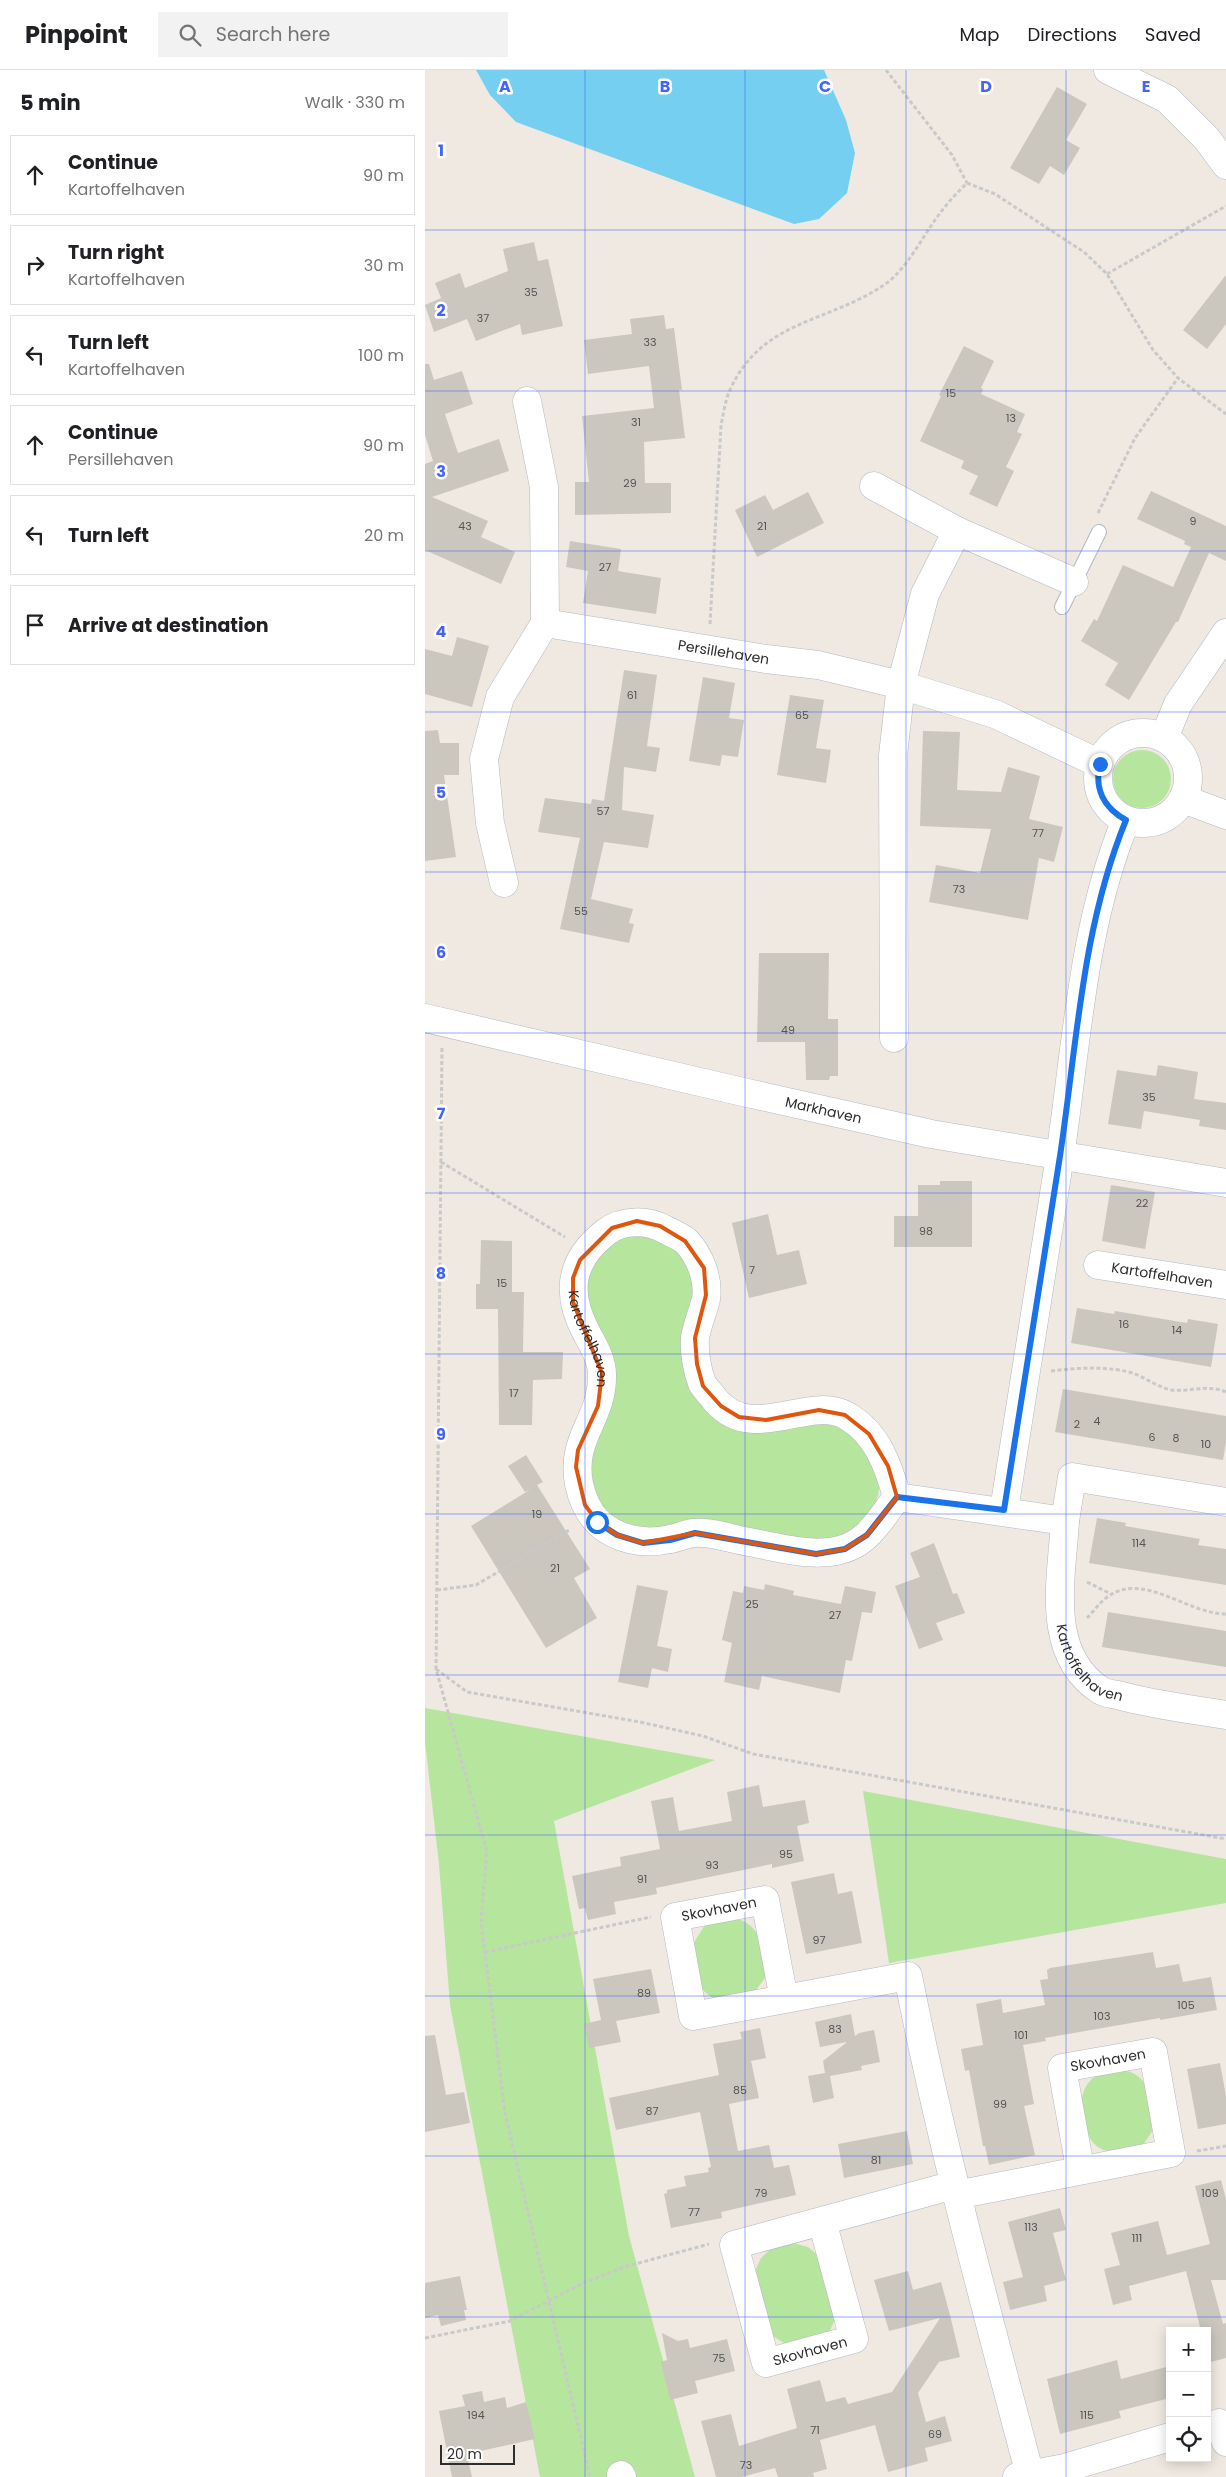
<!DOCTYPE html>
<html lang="en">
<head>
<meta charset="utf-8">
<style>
  :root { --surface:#fff; --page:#f2f2f2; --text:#202124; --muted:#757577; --line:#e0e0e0 }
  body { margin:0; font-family:Poppins,sans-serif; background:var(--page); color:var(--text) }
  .controls { position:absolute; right:15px; bottom:15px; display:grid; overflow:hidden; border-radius:0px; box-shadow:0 2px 12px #0003 }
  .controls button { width:45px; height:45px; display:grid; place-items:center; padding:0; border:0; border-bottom:1px solid var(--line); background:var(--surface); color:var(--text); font:25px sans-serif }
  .scale { position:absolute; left:15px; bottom:12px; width:75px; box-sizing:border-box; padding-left:5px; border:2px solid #2e2e2e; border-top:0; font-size:14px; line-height:18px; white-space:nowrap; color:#2e2e2e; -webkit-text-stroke:4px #fff; paint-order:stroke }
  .stop { position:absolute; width:15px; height:15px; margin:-11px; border:4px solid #1a73e8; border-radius:50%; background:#fff }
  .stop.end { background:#1a73e8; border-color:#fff; box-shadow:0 1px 5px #0008 }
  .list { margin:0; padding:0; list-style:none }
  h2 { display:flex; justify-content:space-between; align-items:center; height:65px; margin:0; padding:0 20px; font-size:21px }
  h2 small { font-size:16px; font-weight:400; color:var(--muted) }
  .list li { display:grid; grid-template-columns:32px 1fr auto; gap:15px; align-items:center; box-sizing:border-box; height:80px; margin:0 10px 10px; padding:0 10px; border:1px solid var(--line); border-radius:0px }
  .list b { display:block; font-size:19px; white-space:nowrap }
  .list p { margin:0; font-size:16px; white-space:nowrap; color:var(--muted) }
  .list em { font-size:16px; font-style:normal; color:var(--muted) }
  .icon { flex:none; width:28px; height:28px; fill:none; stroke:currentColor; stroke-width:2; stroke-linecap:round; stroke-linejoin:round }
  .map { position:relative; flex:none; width:801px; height:2407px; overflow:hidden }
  header { display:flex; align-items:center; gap:30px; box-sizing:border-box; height:70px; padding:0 25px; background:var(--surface); border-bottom:1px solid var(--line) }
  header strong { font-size:24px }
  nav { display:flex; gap:28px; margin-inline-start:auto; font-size:18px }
  .search { width:350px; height:45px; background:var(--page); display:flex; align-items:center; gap:12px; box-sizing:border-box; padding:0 18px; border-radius:0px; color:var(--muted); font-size:19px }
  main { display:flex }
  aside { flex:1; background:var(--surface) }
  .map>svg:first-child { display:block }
  .green { fill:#b6e59e }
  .water { fill:#75cff0 }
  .building { fill:#cbc7bf }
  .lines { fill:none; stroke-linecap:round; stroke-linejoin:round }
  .lane-casing { stroke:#b4b7c1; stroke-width:16 }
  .street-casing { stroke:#b4b7c1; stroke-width:29 }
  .path { stroke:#c9c9c9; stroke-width:3; stroke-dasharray:4 2.5; stroke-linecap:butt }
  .lane { stroke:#fff; stroke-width:14 }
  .street { stroke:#fff; stroke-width:28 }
  .route { stroke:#1a73e8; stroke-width:6 }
  .marked { fill:none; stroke:#df570e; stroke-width:4; stroke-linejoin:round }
  .grid { fill:none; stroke:#4264fb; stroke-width:1; stroke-opacity:0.55 }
  .labels { text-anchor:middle; stroke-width:5; stroke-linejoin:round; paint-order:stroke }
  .number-label { font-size:11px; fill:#555452 }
  .street-label { font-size:14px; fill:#2e2e2e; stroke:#fff }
  .grid-label { font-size:16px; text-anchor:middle; font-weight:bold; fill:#4264fb; stroke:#fff; stroke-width:5; stroke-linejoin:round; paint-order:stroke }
</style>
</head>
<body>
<header>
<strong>Pinpoint</strong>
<div class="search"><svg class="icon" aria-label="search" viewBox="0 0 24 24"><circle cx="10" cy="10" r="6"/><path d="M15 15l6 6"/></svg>Search here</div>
<nav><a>Map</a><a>Directions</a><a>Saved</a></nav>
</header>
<main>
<aside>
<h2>5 min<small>Walk · 330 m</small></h2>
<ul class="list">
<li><svg class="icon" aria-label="ahead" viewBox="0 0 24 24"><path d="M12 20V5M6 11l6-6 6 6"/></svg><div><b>Continue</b><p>Kartoffelhaven</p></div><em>90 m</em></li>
<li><svg class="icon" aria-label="right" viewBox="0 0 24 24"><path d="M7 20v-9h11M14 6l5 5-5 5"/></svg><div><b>Turn right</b><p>Kartoffelhaven</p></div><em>30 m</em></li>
<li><svg class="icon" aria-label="left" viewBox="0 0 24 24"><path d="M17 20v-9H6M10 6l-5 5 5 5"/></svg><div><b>Turn left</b><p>Kartoffelhaven</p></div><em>100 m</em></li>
<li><svg class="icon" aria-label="ahead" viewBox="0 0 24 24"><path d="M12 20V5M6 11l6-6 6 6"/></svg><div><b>Continue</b><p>Persillehaven</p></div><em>90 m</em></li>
<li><svg class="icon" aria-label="left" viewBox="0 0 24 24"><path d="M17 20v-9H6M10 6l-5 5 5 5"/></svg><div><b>Turn left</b></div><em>20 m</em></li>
<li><svg class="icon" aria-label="arrive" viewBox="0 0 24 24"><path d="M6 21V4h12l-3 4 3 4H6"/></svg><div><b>Arrive at destination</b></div></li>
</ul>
</aside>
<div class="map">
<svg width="801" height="2407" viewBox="0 0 801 2407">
  <rect width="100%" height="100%" fill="#efe9e1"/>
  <path class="green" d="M688 709a29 29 0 1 1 58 0a29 29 0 1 1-58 0Z
    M205,1164L235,1168L259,1185L270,1213L259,1288L335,1362L352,1361L381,1354H412L438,1370L455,1411L453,1426L447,1441L426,1462L397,1472L229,1460L202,1455L189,1449L179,1440L164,1416L177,1269L156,1213L178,1175Z
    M0,1638L290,1690L129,1751L204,2166L270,2407H115L25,1935L14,1794L0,1672Z
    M438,1721L801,1789V1833L464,1893Z
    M308,1848C339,1854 336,1879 342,1905L329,1923C319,1925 305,1930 294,1929C269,1926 270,1892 268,1874L280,1855Z
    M696,1999C728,2006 725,2030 730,2057L718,2075C708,2077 694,2082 684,2081C656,2079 643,2019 674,2004C680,2001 689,2000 696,1999Z
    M368,2173L383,2177L394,2186L410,2249L404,2263L364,2276L346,2265L330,2201L336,2188L347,2178Z"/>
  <path class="water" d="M51,0H399L421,50L430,83L422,123L394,149L369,154L91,52L65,25Z"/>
  <path class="building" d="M632,17L662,34L641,70L655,78L639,105L625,96L614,114L585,98Z
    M109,172L113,191L123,189L138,256L97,265L95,254L51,271L42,249L9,262L0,235L16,228L10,213L35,203L40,218L83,201L78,179Z
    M801,205V254L782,279L758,260Z
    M239,245L241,259L249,258L257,320H254L260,368L219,372L220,413H246V443L150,445V412H164L157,346L229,338L224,296L163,304L159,270L207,264L205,249Z
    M539,276L569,291L556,318L558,319L556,324L600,344L592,362L597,364L581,397L589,401L572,437L544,424L553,406L536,398L539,391L495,371L516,326L514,325Z
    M0,294H4L9,310L37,301L48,334L20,344L33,383L74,369L84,401L7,427L63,451L56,467L90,482L76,514L0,480V394L8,391L0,365Z
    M726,421L801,456V491L784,483L753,552H751L704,630L680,615L693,593L656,571L669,549L672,551L698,495L748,517L766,477L759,474L760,471L712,449Z
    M383,422L399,453L332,487L310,440L340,425L348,440Z
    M145,471L196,479L193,501L236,508L231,544L158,533L163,501L141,497Z
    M32,567L64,576L47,637L0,624V579L27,586Z
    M199,600L232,605L222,676L235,678L231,702L199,697L197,740L229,745L223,778L179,772L166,829L208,839L204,853L209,854L204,873L135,859L155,768L113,762L120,728L166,734L167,729L179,731Z
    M278,607L310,613L304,648L319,650L313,687L297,685L295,696L264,691Z
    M365,625L399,630L391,678L406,680L401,713L352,705Z
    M13,660L15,673H34V705H19L31,787L0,791V661Z
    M498,661L535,662L532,720L576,722L583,697L615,706L604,749L638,757L629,792L614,788L603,850L504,832L511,795L555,803L566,759L495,756Z
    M334,883H404L403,949H413V1006H405L404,1010H381L380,972H332Z
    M733,995L773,1002L769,1029L801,1033V1060L774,1056L775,1050L719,1041L716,1059L683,1054L692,1000L731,1006Z
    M515,1111H547V1177H469V1146H493V1115H515Z
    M686,1115L730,1122L720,1179L677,1171Z
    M343,1144L352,1185L374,1180L382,1214L324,1228L307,1153Z
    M56,1170L87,1171V1222H99L98,1282H138L137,1309L108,1310L107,1355H74L73,1239H51V1214H55Z
    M652,1238L689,1244L690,1241L762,1253L763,1249L793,1254L786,1297L646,1273Z
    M638,1319L801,1346V1372L798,1390L630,1362Z
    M101,1385L118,1412L112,1415L165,1499L149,1508L172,1548L121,1578L46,1456L106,1419L100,1422L83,1396Z
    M672,1448L701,1453L700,1456L775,1469L773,1475L801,1479V1515L664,1493Z
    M509,1473L528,1524L532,1523L540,1543L511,1553L518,1570L494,1579L470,1516L495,1507L485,1483Z
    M340,1514L369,1521L368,1525L416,1534L420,1516L451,1522L447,1543L437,1542L427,1591L421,1590L415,1623L337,1606L334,1620L299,1612L307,1573L297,1570L308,1521L318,1523L319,1516L339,1520Z
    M212,1515L243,1521L232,1576L247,1579L243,1602L227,1598L223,1618L193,1612Z
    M683,1542L801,1561V1597L677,1577Z
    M334,1715L338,1737L380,1730L384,1753L372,1756L379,1791L347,1798V1794L231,1818L232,1824L189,1832L191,1844L163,1850L160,1838L154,1839L147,1806L196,1796L195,1787L235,1779L226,1731L248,1727L254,1761L307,1751L302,1722Z
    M409,1803L413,1824L427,1821L437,1873L381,1884L366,1812Z
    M728,1882L731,1898L754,1894L758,1912L786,1907L792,1940L735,1950V1948L620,1968L621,1971L598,1975L609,2034L599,2036L610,2085L564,2095L560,2076H558L544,2000L540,2001L536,1979L558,1975L551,1934L576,1929L578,1943L620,1935L615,1910L623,1909L622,1900L625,1898Z
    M226,1899L235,1943L191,1951L196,1972L164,1978L159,1954L176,1950L168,1909Z
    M426,1944L430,1966L434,1963L449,1960L455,1992L436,1996L437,2000L405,2006L409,2028L388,2033L383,2006L400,2003L398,1991L422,1972L395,1977L390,1952Z
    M335,1958L341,1988L326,1991L334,2028L304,2034L313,2081L344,2075L349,2098L364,2095L371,2125L296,2142L297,2148L246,2158L239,2124L242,2123V2120L261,2116L259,2106L284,2102L283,2098L286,2097L275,2042L191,2060L184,2028L294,2005L288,1974L317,1969L315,1962Z
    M10,1965L21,2025L39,2022L45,2053L0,2062V1966Z
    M795,1993L801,2026V2054L773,2059L762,1999Z
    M482,2061L488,2094L419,2108L413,2074Z
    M796,2110L801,2129V2210H786L798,2254L801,2253V2288L782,2293V2261H776L761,2201L704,2216L707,2230L688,2235L679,2199L695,2195L686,2163L733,2151L742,2185L785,2174L770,2116Z
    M635,2138L641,2160L628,2163L641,2210L619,2216L622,2231L585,2240L578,2212L598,2207L583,2152Z
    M483,2201L488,2220L516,2212L525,2245L535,2287L514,2292L493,2323L501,2352L520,2346L527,2371L500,2378L503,2391L463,2402L450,2355L395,2370L402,2399L388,2403L389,2407H353L350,2398L317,2407H291L276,2351L306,2344L314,2376L372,2358L362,2319L395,2310L401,2332L420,2327L423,2334L467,2322L515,2248L464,2261L449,2210Z
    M35,2206L42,2240H39L41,2250L16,2256L13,2245L0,2248V2213Z
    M237,2263L253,2271L263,2269L265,2278L302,2269L310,2301L270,2311L273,2323L245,2330L236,2292L242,2290Z
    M692,2290L696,2309L745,2296V2328L694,2341L696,2348L635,2364L622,2309Z
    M57,2321L59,2332L80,2327L82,2338L101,2332L110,2369L42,2384L47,2407H27L14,2341L40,2336L37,2325Z"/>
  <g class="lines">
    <defs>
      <path id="lane" d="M637,537L674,462"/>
      <g id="street">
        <path d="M683,0L742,29L782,69L801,95"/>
        <path d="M449,416L532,461L649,512"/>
        <path id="s1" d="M120,553L341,589L393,595L476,615L570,644L675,694"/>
        <circle cx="718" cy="708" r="45"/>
        <path d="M739,668L753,634L801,563"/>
        <path d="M758,729L801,745"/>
        <path d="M79,813L65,753L59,689L75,627L120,553L119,417L102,331"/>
        <path id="s2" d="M0,948L318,1022L506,1064L801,1113"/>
        <path d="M469,968L468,685L476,615L500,524L532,461"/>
        <path id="s3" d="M673,1195L801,1215"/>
        <path id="s4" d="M472,1427C463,1395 452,1363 422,1346C384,1324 329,1374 291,1331C287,1325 280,1319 277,1313C272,1300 269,1282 270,1268C272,1255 278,1242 281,1229C284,1209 275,1186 261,1171C256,1167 247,1163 241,1160C223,1150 198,1149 181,1162C145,1190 140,1222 161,1262C168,1275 177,1289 177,1305C178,1349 145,1367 154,1414C157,1428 162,1440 171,1450C190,1470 220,1475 245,1469C253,1468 260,1464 268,1463C284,1461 307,1469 324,1472C363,1479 413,1496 444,1463C455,1452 463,1439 472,1427L640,1451C637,1507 619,1583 675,1620C679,1623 687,1624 693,1625C728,1635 765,1639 801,1645"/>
        <path d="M579,1440C598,1322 617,1204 635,1086C652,973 657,857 701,750"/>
        <path d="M640,1451L647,1407L801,1432"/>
        <path d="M359,1929L340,1830L250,1847L268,1946L483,1906C516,2074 561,2239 605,2405"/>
        <path d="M531,2125L746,2083L728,1982L637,1998L655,2098"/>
        <path d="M397,2151L429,2269L341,2293L309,2175L529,2115"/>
        <path d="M794,2353L801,2372"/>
        <path d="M196,2405L197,2407"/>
        <path d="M592,2407L640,2398L745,2367"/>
      </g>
    </defs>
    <use href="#lane" class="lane-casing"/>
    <use href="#street" class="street-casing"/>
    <path class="path" d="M461,0L527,85L542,113
      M682,204L801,136
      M673,443L710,368L753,308
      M285,554L296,356C298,345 300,332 304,322C336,249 401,254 459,215C483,199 500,161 519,138C526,129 534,121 542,113L570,124L659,182L682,204L728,280L753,308L801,344
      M17,978L11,1599L62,1782L56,1851L80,2043L165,2407
      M16,1092L140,1167
      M626,1301C652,1298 678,1296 704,1302C719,1306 731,1317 747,1320C765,1322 783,1314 801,1322
      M662,1512L686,1524
      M12,1520L51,1515L146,1459
      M662,1548C669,1541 677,1529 687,1524C721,1504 764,1544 801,1544
      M11,1599L42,1622L215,1652L278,1666L328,1684L801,1769
      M60,1882L226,1847
      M772,2081L801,2076
      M0,2268L85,2251L156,2214L199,2197L284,2174"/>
    <use href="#lane" class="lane"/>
    <use href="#street" class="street"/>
  </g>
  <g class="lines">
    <path class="route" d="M172,1452L192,1465L218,1473L245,1470L270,1463L391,1484L420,1479L442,1465L472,1427L579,1440C597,1322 617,1204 635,1086C652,973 657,857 701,750C679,738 669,719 675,694"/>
  </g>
  <path class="marked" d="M212,1151L235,1156L260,1171L279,1198L281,1225L270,1268L272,1294L278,1316L296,1336L314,1347L341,1350L394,1340L420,1345L444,1364L463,1396L472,1427L442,1465L420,1479L391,1484L270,1463L218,1473L192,1465L172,1451L160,1435L151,1397L153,1380L173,1336L177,1303L148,1232V1208L155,1190L187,1158Z"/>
  <path class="grid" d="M160,0V2407M320,0V2407M481,0V2407M641,0V2407M0,160H801M0,321H801M0,481H801M0,642H801M0,802H801M0,963H801M0,1123H801M0,1284H801M0,1444H801M0,1605H801M0,1765H801M0,1926H801M0,2086H801M0,2247H801"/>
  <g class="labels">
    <g class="number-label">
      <text x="106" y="226">35</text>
      <text x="58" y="252">37</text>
      <text x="225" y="276">33</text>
      <text x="526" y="327">15</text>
      <text x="586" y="352">13</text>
      <text x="211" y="356">31</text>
      <text x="205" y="417">29</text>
      <text x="768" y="455">9</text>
      <text x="40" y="460">43</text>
      <text x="337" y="460">21</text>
      <text x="180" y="501">27</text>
      <text x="207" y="629">61</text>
      <text x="377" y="649">65</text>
      <text x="178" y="745">57</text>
      <text x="613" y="767">77</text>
      <text x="534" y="823">73</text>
      <text x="156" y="845">55</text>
      <text x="363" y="964">49</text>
      <text x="724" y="1031">35</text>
      <text x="717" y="1137">22</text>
      <text x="501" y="1165">98</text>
      <text x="327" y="1204">7</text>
      <text x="77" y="1217">15</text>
      <text x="699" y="1258">16</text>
      <text x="752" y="1264">14</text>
      <text x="89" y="1327">17</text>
      <text x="672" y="1355">4</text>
      <text x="652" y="1358">2</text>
      <text x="727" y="1371">6</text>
      <text x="751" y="1372">8</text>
      <text x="781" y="1378">10</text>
      <text x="112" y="1448">19</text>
      <text x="714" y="1477">114</text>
      <text x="130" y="1502">21</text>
      <text x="327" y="1538">25</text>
      <text x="410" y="1549">27</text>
      <text x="361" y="1788">95</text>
      <text x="287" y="1799">93</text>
      <text x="217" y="1813">91</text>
      <text x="394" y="1874">97</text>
      <text x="219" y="1927">89</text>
      <text x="761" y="1939">105</text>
      <text x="677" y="1950">103</text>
      <text x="410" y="1963">83</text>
      <text x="596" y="1969">101</text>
      <text x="315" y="2024">85</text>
      <text x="575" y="2038">99</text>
      <text x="227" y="2045">87</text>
      <text x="451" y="2094">81</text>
      <text x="336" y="2127">79</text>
      <text x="785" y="2127">109</text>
      <text x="269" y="2146">77</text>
      <text x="606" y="2161">113</text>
      <text x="712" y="2172">111</text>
      <text x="294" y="2292">75</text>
      <text x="51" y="2349">194</text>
      <text x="662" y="2349">115</text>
      <text x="390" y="2364">71</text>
      <text x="510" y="2368">69</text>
      <text x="321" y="2399">73</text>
    </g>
    <g class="street-label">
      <text dy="5" stroke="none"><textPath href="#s1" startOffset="181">Persillehaven</textPath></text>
      <text dy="5" stroke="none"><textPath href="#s2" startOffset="409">Markhaven</textPath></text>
      <text dy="5" stroke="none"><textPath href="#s3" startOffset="65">Kartoffelhaven</textPath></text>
      <text dy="5" stroke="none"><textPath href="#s4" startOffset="615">Kartoffelhaven</textPath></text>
      <text dy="5" stroke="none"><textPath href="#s4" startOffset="1464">Kartoffelhaven</textPath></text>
      <text transform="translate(294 1839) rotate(-11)" y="5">Skovhaven</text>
      <text transform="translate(683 1990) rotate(-10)" y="5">Skovhaven</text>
      <text transform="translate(385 2281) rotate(-15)" y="5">Skovhaven</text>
    </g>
  </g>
  <g class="grid-label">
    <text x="80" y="22">A</text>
    <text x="240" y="22">B</text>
    <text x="400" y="22">C</text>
    <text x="561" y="22">D</text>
    <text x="721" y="22">E</text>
    <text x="16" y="86">1</text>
    <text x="16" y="246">2</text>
    <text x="16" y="407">3</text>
    <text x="16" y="567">4</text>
    <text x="16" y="728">5</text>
    <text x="16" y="888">6</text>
    <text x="16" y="1049">7</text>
    <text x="16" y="1209">8</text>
    <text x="16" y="1370">9</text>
  </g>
</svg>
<div class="controls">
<button>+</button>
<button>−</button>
<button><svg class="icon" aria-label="locate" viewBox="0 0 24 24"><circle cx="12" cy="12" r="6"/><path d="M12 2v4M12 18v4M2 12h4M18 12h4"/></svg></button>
</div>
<div class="scale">20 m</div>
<div class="stop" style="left:172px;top:1452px"></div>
<div class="stop end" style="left:675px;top:694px"></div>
</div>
</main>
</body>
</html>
